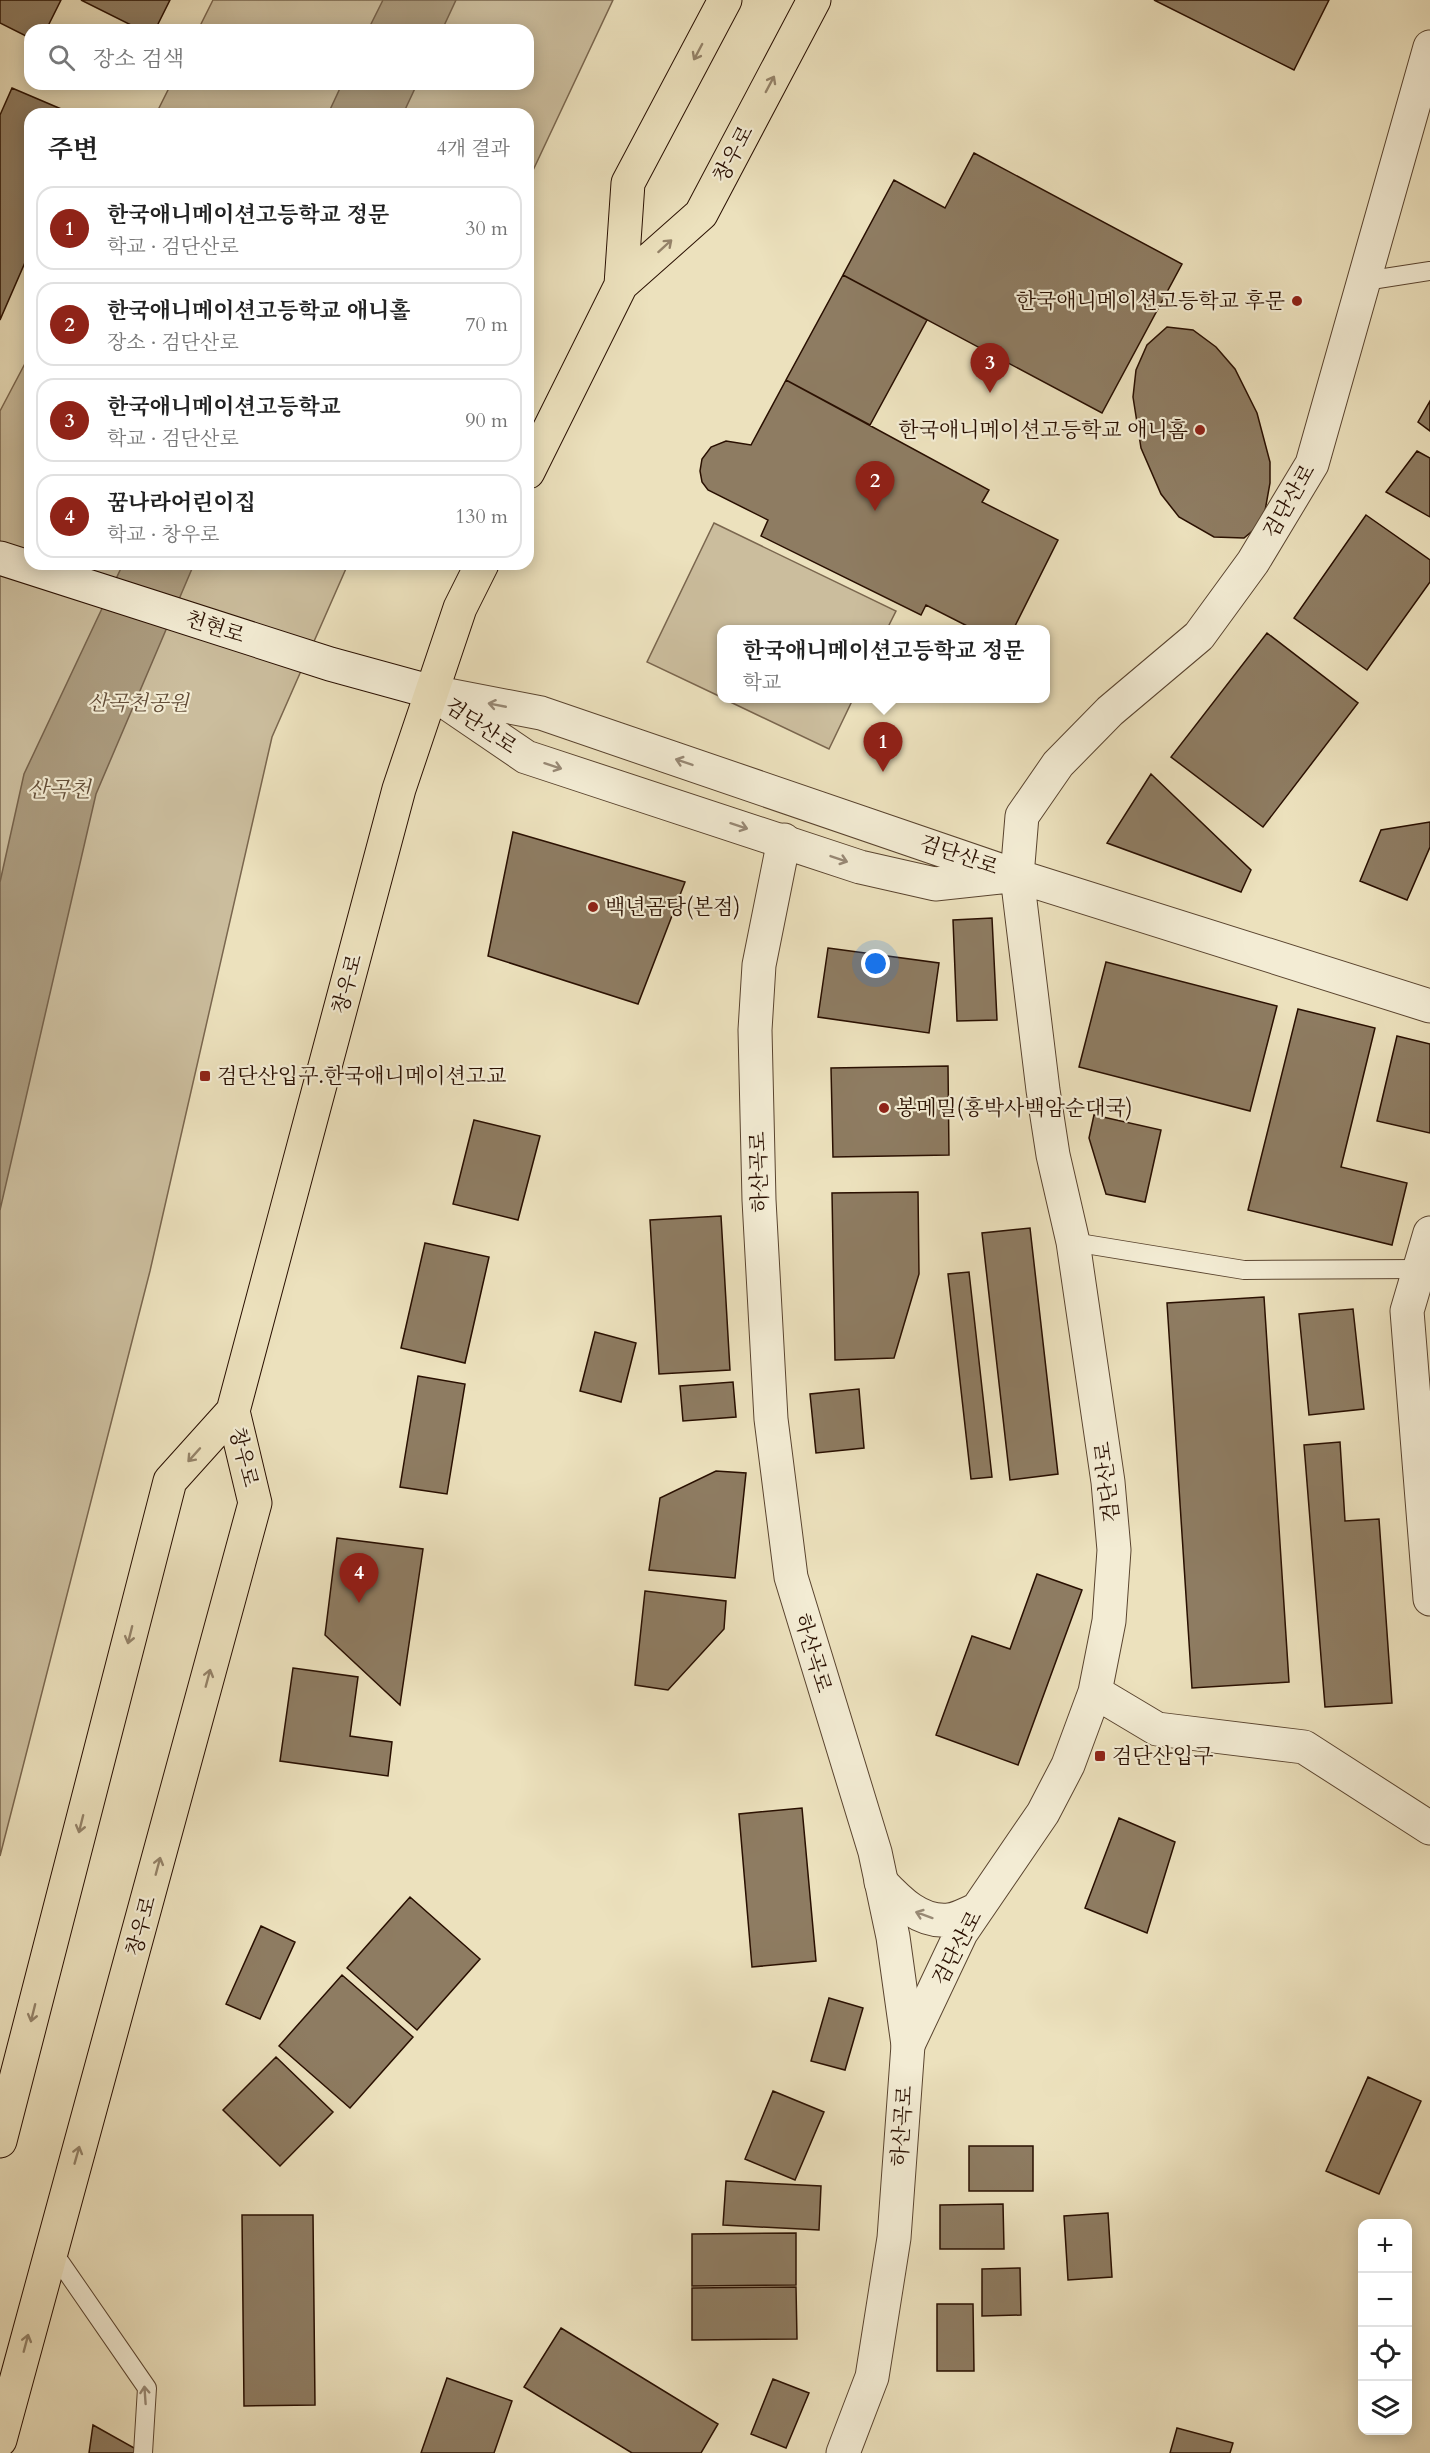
<!DOCTYPE html>
<html lang="ko">
<head>
<meta charset="utf-8">
<style>
  :root { --surface:#fff; --page:#f2f2f2; --text:#222; --muted:#767676; --line:#e0e0e0; --accent:#8f2418 }
  body { margin:0; font-family:Cardo,"Noto Serif KR",serif; background:var(--page); color:var(--text) }
  .controls { position:absolute; right:18px; bottom:18px; display:grid; overflow:hidden; border-radius:12px; box-shadow:0 3px 15px #0003 }
  .controls button { width:54px; height:54px; display:grid; place-items:center; padding:0; border:0; border-bottom:2px solid var(--line); background:var(--surface); color:var(--text); font:30px sans-serif }
  .you { position:absolute; left:876px; top:964px; width:21px; height:21px; margin:-15px; border:4px solid #fff; border-radius:50%; background:#1a73e8; box-shadow:0 0 0 9px #1a73e833 }
  .badge { display:grid; place-items:center; width:39px; height:39px; border-radius:50%; background:var(--accent); color:#fff; font-size:20px; font-weight:700 }
  .pin { position:absolute; translate:-50% -50px; filter:drop-shadow(0 2px 3px #0008) }
  .pin::after { content:''; position:absolute; top:32px; width:21px; height:18px; background:inherit; clip-path:polygon(0 0,100% 0,50% 100%) }
  .popup { position:absolute; left:717px; top:625px; width:333px; height:78px; box-sizing:border-box; display:grid; place-content:center; border-radius:12px; background:var(--surface); filter:drop-shadow(0 2px 4px #0005); font-size:20px; white-space:nowrap; color:var(--muted) }
  .popup b { font-size:22px; color:var(--text) }
  .popup::after { content:''; position:absolute; left:50%; top:100%; margin-left:-12px; border:12px solid transparent; border-top-color:var(--surface) }
  .list { margin:0; padding:0; list-style:none }
  h2 { display:flex; justify-content:space-between; align-items:center; height:78px; margin:0; padding:0 24px; font-size:26px }
  h2 small { font-size:20px; font-weight:400; color:var(--muted) }
  .list li { display:grid; grid-template-columns:39px 1fr auto; gap:18px; align-items:center; box-sizing:border-box; height:84px; margin:0 12px 12px; padding:0 12px; border:2px solid var(--line); border-radius:18px }
  .list b { display:block; font-size:22px; white-space:nowrap }
  .list p { margin:0; font-size:20px; white-space:nowrap; color:var(--muted) }
  .list em { font-size:20px; font-style:normal; color:var(--muted) }
  .icon { flex:none; width:33px; height:33px; fill:none; stroke:currentColor; stroke-width:2; stroke-linecap:round; stroke-linejoin:round }
  .map { position:relative; flex:none; width:1430px; height:2453px; overflow:hidden }
  .search { position:absolute; background:var(--surface); box-shadow:0 3px 15px #0003; left:24px; top:24px; width:510px; height:66px; display:flex; align-items:center; gap:15px; box-sizing:border-box; padding:0 21px; border-radius:18px; color:var(--muted); font-size:22px }
  .panel { position:absolute; background:var(--surface); box-shadow:0 3px 15px #0003; left:24px; top:108px; width:510px; height:462px; border-radius:18px }
  .map>svg:first-child { display:block }
  .green { fill:#cbbd9d; stroke:#7a664e; stroke-width:1.5 }
  .water { fill:#aa9a7d; stroke:#76624b; stroke-width:1.5 }
  .building { fill:#8e7c62; stroke:#290f00; stroke-width:1.5 }
  .lines { fill:none; stroke-linecap:round; stroke-linejoin:round }
  .service-casing { stroke:#5a442f; stroke-width:20 }
  .minor-casing { stroke:#5a442f; stroke-width:35 }
  .tertiary-casing { stroke:#5a442f; stroke-width:35 }
  .secondary-casing { stroke:#290f00; stroke-width:35 }
  .primary-casing { stroke:#290f00; stroke-width:35 }
  .service { stroke:#f3ecd4; stroke-width:18 }
  .minor { stroke:#f3ecd4; stroke-width:33 }
  .tertiary { stroke:#f3ecd4; stroke-width:33 }
  .secondary { stroke:#f3ecd4; stroke-width:33 }
  .primary { stroke:#ece1bd; stroke-width:33 }
  .oneway { stroke:#948268 }
  .oneway2 { stroke:#988975 }
  .poi-dot { fill:#8f2418; stroke:#f3ecd4; stroke-width:2 }
  .labels { text-anchor:middle; stroke-width:4.5; stroke-linejoin:round; paint-order:stroke }
  .street-label { font-size:21px; fill:#290f00; stroke:#f3ecd4 }
  .poi-label { font-size:21px; fill:#290f00; stroke:#f3ecd4; text-anchor:start }
  .park-label { font-size:21px; font-style:italic; fill:#624c37; stroke:#f3ecd4 }
  .water-label { font-size:22px; font-style:italic; fill:#634e38; stroke:#f3ecd4 }
</style>
</head>
<body>
<div class="map">
<svg width="1430" height="2453" viewBox="0 0 1430 2453">
  <rect width="100%" height="100%" fill="#ece1bd"/>
  <filter id="stains"><feTurbulence type="fractalNoise" baseFrequency=".00333" numOctaves="4"/><feColorMatrix values="0 0 0 0 .2 0 0 0 0 .09 0 0 0 0 .02 0 0 0 .5 -.17"/></filter>
  <radialGradient id="worn" r=".72"><stop offset=".6" stop-color="#630" stop-opacity="0"/><stop offset="1" stop-color="#630" stop-opacity=".3"/></radialGradient>
  <path class="green" d="M213,0H613L528,181V114H156L171,84H528V30H198Z
    M30,354V564H348L272,737L150,1271L0,1856V411Z
    M714,523L896,611L887,629L721,630V697L647,662Z
    M724,699H853L829,749Z"/>
  <path class="water" d="M383,0H456L442,30H368Z
    M342,84H417L403,114H328Z
    M123,564H194L96,794L0,1210V882L24,774Z"/>
  <path class="building" d="M0,0H61L46,30H30V38L0,23Z
    M81,0H170L155,30H141Z
    M1154,0H1329L1294,70Z
    M12,88L73,114H30V251L0,320V115Z
    M974,153L1182,264L1102,413L843,275L894,180L945,208Z
    M843,275L927,320L870,425L786,380Z
    M1167,327L1193,330L1216,347L1235,369L1257,413L1270,462V483L1263,522L1244,538L1214,537L1179,517L1161,494L1141,448L1133,397L1136,370L1147,345Z
    M786,380L989,490L982,502L1058,540L1013,630H975L926,605L921,615L761,536L768,520L708,490L702,482L700,471L702,459L711,447L726,441L751,445Z
    M1430,401V431L1418,422Z
    M1417,451L1430,458V517L1386,492Z
    M1366,515L1430,560V582L1367,670L1294,618Z
    M1267,633L1358,703L1263,827L1171,757Z
    M1151,774L1251,870L1241,892L1107,843Z
    M1430,822V847L1407,900L1360,881L1381,830Z
    M513,832L685,882L638,1004L488,956Z
    M992,918L997,1020L957,1021L953,920Z
    M828,948L939,963L929,1033L818,1017Z
    M1106,962L1277,1006L1250,1111L1079,1067Z
    M1298,1009L1375,1028L1341,1167L1407,1183L1392,1245L1248,1210Z
    M1397,1036L1430,1044V1133L1377,1121Z
    M948,1066L949,1155L833,1157L831,1068Z
    M1094,1115L1161,1130L1145,1202L1106,1194L1089,1138Z
    M474,1120L540,1136L518,1220L453,1204Z
    M918,1192L919,1274L894,1358L835,1360L832,1193Z
    M721,1216L730,1370L659,1374L650,1220Z
    M1030,1228L1058,1474L1010,1480L982,1233Z
    M425,1243L489,1257L465,1363L401,1348Z
    M969,1272L992,1477L971,1479L948,1274Z
    M1264,1297L1289,1682L1192,1688L1167,1303Z
    M1353,1309L1364,1409L1309,1415L1299,1314Z
    M595,1332L636,1343L621,1402L580,1391Z
    M418,1376L465,1384L447,1494L400,1487Z
    M733,1382L736,1417L683,1421L680,1386Z
    M859,1389L864,1448L816,1453L810,1394Z
    M1340,1442L1345,1521L1379,1519L1392,1703L1325,1707L1304,1445Z
    M716,1471L746,1473L735,1578L649,1570L660,1498Z
    M337,1538L423,1549L400,1705L325,1635Z
    M1037,1574L1082,1590L1018,1765L936,1735L972,1636L1010,1649Z
    M645,1591L726,1601L724,1629L668,1690L635,1685Z
    M293,1668L358,1677L350,1736L392,1742L388,1776L280,1761Z
    M802,1808L816,1961L752,1967L739,1814Z
    M1119,1818L1175,1842L1147,1933L1085,1908Z
    M410,1897L480,1959L417,2030L347,1968Z
    M261,1926L295,1942L260,2019L226,2004Z
    M342,1975L413,2037L350,2108L279,2046Z
    M829,1998L863,2008L845,2070L811,2061Z
    M276,2057L333,2112L280,2166L223,2110Z
    M1368,2077L1421,2101L1379,2194L1326,2171Z
    M773,2091L824,2112L795,2180L745,2159Z
    M969,2146H1033V2191H969Z
    M726,2181L821,2186L819,2230L723,2225Z
    M1003,2204L1004,2249H940V2205Z
    M1108,2213L1112,2277L1068,2280L1064,2216Z
    M242,2215H313L315,2405L244,2406Z
    M796,2233V2285L692,2286V2234Z
    M1020,2268L1021,2315L982,2316V2269Z
    M796,2287L797,2339L692,2340V2288Z
    M937,2304H973L974,2371H937Z
    M561,2328L718,2424L701,2453H632L524,2387Z
    M447,2378L512,2401L494,2453H421Z
    M773,2379L809,2393L786,2448L751,2434Z
    M93,2425L143,2453H89Z
    M1177,2428L1233,2443L1230,2453H1170Z"/>
  <g class="lines">
    <defs>
      <path id="service" d="M1365,281L1430,271
        M1073,1242L1244,1270L1420,1269
        M51,2249L147,2388L143,2453"/>
      <path id="minor" d="M432,692L541,713L1017,876L1430,1006
        M444,701L526,757L860,867L935,884L1009,876
        M1430,1233L1407,1311L1430,1599
        M1095,1692L1157,1729L1304,1747L1430,1828
        M881,1882C899,1901 920,1923 949,1920C958,1919 968,1913 976,1910
        M908,2045L961,1933L1043,1813L1068,1765L1095,1692L1109,1621L1114,1550L1108,1482L1073,1242L1053,1155L1043,1090L1017,876L1022,816L1058,764L1110,711L1199,636L1253,562L1312,464L1430,47"/>
      <path id="tertiary" d="M784,840L759,965L755,1030L759,1200L771,1419L791,1577L875,1852L893,1937L908,2045L894,2238L872,2377L843,2453"/>
      <path id="secondary" d="M0,558L330,664L432,692"/>
      <path id="primary" d="M621,285L628,183L725,0
        M528,472L621,285L701,214L814,0
        M0,2141L170,1481L233,1411L399,789L460,608L482,564
        M0,2440L255,1503L233,1411"/>
    </defs>
    <use href="#service" class="service-casing"/>
    <use href="#minor" class="minor-casing"/>
    <use href="#tertiary" class="tertiary-casing"/>
    <use href="#secondary" class="secondary-casing"/>
    <use href="#primary" class="primary-casing"/>
    <use href="#service" class="service"/>
    <use href="#minor" class="minor"/>
    <use href="#tertiary" class="tertiary"/>
    <use href="#secondary" class="secondary"/>
    <use href="#primary" class="primary"/>
  </g>
  <defs><path id="oneway-shaft" d="M-6 0H5M1.5-3L5.5 0L1.5 3" fill="none" stroke-width="1.6" stroke-linecap="round" stroke-linejoin="round" transform="scale(1.5)"/></defs>
  <g class="oneway">
    <use href="#oneway-shaft" transform="translate(698 52) rotate(118)"/>
    <use href="#oneway-shaft" transform="translate(770 84) rotate(-62)"/>
    <use href="#oneway-shaft" transform="translate(665 246) rotate(-42)"/>
    <use href="#oneway-shaft" transform="translate(194 1455) rotate(132)"/>
    <use href="#oneway-shaft" transform="translate(130 1635) rotate(104)"/>
    <use href="#oneway-shaft" transform="translate(208 1678) rotate(-75)"/>
    <use href="#oneway-shaft" transform="translate(81 1824) rotate(104)"/>
    <use href="#oneway-shaft" transform="translate(158 1866) rotate(-75)"/>
    <use href="#oneway-shaft" transform="translate(33 2013) rotate(104)"/>
    <use href="#oneway-shaft" transform="translate(77 2155) rotate(-74)"/>
    <use href="#oneway-shaft" transform="translate(26 2343) rotate(-75)"/>
  </g>
  <g class="oneway2">
    <use href="#oneway-shaft" transform="translate(497 705) rotate(-169)"/>
    <use href="#oneway-shaft" transform="translate(684 762) rotate(-161)"/>
    <use href="#oneway-shaft" transform="translate(553 766) rotate(18)"/>
    <use href="#oneway-shaft" transform="translate(739 826) rotate(18)"/>
    <use href="#oneway-shaft" transform="translate(839 859) rotate(19)"/>
    <use href="#oneway-shaft" transform="translate(924 1915) rotate(-160)"/>
    <use href="#oneway-shaft" transform="translate(145 2395) rotate(-94)"/>
  </g>
  <g class="poi-dot">
    <circle cx="1297" cy="301" r="6"/>
    <circle cx="1200" cy="430" r="6"/>
    <circle cx="593" cy="907" r="6"/>
    <rect x="199" y="1070" width="12" height="12" rx="3"/>
    <circle cx="884" cy="1108" r="6"/>
    <rect x="1094" y="1750" width="12" height="12" rx="3"/>
  </g>
  <g class="labels">
    <g class="street-label">
      <text transform="translate(733 154) rotate(-62)" y="7">창우로</text>
      <text transform="translate(1289 501) rotate(-60)" y="7">검단산로</text>
      <text transform="translate(215 627) rotate(18)" y="7">천현로</text>
      <text transform="translate(481 726) rotate(34)" y="7">검단산로</text>
      <text transform="translate(959 855) rotate(19)" y="7">검단산로</text>
      <text transform="translate(347 984) rotate(-75)" y="7">창우로</text>
      <text transform="translate(759 1172) rotate(-92)" y="7">하산곡로</text>
      <text transform="translate(244 1457) rotate(76)" y="7">창우로</text>
      <text transform="translate(1107 1482) rotate(-97)" y="7">검단산로</text>
      <text transform="translate(813 1653) rotate(73)" y="7">하산곡로</text>
      <text transform="translate(141 1926) rotate(-75)" y="7">창우로</text>
      <text transform="translate(957 1948) rotate(-62)" y="7">검단산로</text>
      <text transform="translate(902 2126) rotate(-86)" y="7">하산곡로</text>
    </g>
    <g class="poi-label">
      <text x="1285" y="308" text-anchor="end">한국애니메이션고등학교 후문</text>
      <text x="1188" y="437" text-anchor="end">한국애니메이션고등학교 애니홈</text>
      <text x="605" y="914">백년곰탕(본점)</text>
      <text x="217" y="1083">검단산입구.한국애니메이션고교</text>
      <text x="896" y="1115">봉메밀(홍박사백암순대국)</text>
      <text x="1112" y="1763">검단산입구</text>
    </g>
    <g class="park-label">
      <text x="138" y="710">산곡천공원</text>
    </g>
    <g class="water-label">
      <text x="59" y="797">산곡천</text>
    </g>
  </g>
  <rect width="100%" height="100%" filter="url(#stains)"/>
  <rect width="100%" height="100%" fill="url(#worn)"/>
</svg>
<div class="controls">
<button>+</button>
<button>−</button>
<button><svg class="icon" aria-label="locate" viewBox="0 0 24 24"><circle cx="12" cy="12" r="6"/><path d="M12 2v4M12 18v4M2 12h4M18 12h4"/></svg></button>
<button><svg class="icon" aria-label="layers" viewBox="0 0 24 24"><path d="M12 4l9 5-9 5-9-5zM3 14l9 5 9-5"/></svg></button>
</div>
<div class="you"></div>
<div class="pin badge" style="left:883px;top:772px">1</div>
<div class="popup"><b>한국애니메이션고등학교 정문</b>학교</div>
<div class="pin badge" style="left:875px;top:511px">2</div>
<div class="pin badge" style="left:990px;top:393px">3</div>
<div class="pin badge" style="left:359px;top:1603px">4</div>
<div class="search"><svg class="icon" aria-label="search" viewBox="0 0 24 24"><circle cx="10" cy="10" r="6"/><path d="M15 15l6 6"/></svg>장소 검색</div>
<section class="panel">
<h2>주변<small>4개 결과</small></h2>
<ul class="list">
<li><span class="badge">1</span><div><b>한국애니메이션고등학교 정문</b><p>학교 · 검단산로</p></div><em>30 m</em></li>
<li><span class="badge">2</span><div><b>한국애니메이션고등학교 애니홀</b><p>장소 · 검단산로</p></div><em>70 m</em></li>
<li><span class="badge">3</span><div><b>한국애니메이션고등학교</b><p>학교 · 검단산로</p></div><em>90 m</em></li>
<li><span class="badge">4</span><div><b>꿈나라어린이집</b><p>학교 · 창우로</p></div><em>130 m</em></li>
</ul>
</section>
</div>
</body>
</html>
